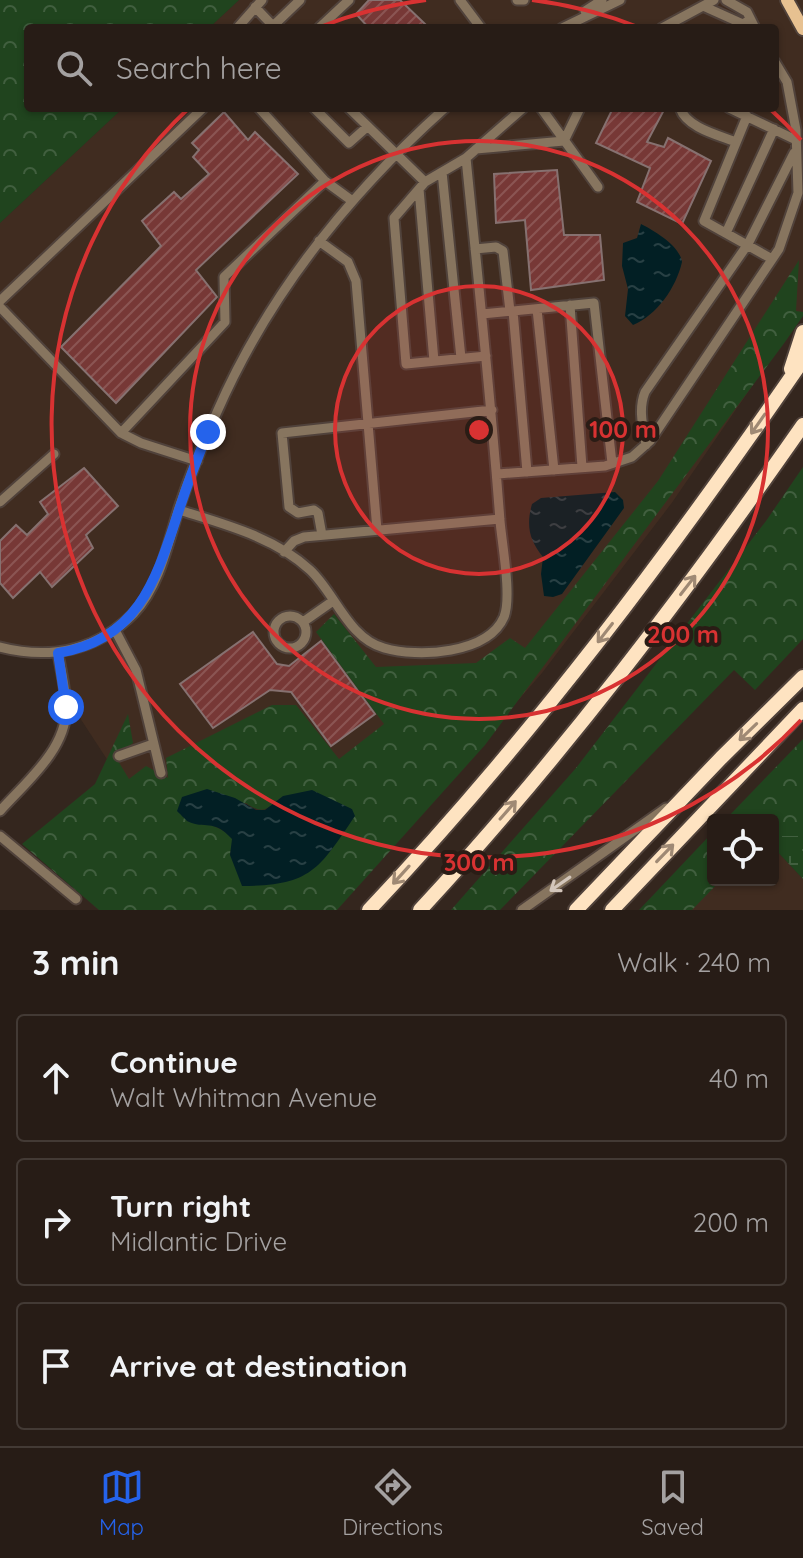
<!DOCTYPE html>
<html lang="en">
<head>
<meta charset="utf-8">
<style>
  :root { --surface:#271c16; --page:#332923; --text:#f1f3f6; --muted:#a4a1a1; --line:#433a35; --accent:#2563eb }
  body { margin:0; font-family:Quicksand,sans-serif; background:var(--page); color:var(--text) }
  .controls { position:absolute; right:24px; bottom:24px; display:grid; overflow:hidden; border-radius:8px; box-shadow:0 2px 6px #0004 }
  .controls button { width:72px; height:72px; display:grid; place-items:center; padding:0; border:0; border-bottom:2px solid var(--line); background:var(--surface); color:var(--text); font:40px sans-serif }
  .stop { position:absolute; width:24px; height:24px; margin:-18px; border:6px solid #2563eb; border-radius:50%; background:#fff }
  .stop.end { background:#2563eb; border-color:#fff; box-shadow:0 2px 8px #0008 }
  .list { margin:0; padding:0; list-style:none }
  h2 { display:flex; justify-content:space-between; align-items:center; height:104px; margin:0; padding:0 32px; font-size:34px }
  h2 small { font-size:26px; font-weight:400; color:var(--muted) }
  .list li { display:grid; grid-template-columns:52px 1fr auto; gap:24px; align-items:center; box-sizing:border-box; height:128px; margin:0 16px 16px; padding:0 16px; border:2px solid var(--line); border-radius:8px }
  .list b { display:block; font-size:30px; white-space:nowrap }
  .list p { margin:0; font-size:26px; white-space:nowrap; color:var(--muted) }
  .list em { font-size:26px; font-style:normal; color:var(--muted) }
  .icon { flex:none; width:44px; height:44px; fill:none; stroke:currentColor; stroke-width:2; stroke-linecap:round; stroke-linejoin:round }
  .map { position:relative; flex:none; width:803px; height:910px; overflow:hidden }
  .search { position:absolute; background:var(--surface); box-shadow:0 2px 6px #0004; left:24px; right:24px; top:24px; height:88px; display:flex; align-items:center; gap:20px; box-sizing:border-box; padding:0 28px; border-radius:8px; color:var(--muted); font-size:30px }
  .sheet { height:536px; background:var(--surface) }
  nav { display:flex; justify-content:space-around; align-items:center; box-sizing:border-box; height:112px; border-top:2px solid var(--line); background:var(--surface); font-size:22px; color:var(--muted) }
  nav a { display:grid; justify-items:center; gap:4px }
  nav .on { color:var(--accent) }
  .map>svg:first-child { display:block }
  .built { fill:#402c20 }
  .forest { fill:url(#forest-crowns); fill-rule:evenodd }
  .wetland { fill:url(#wetland-marsh) }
  .water { fill:url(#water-ripples) }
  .building { fill:url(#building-hatch); stroke:#867170; stroke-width:2 }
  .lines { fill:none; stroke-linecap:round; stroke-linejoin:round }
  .minor-casing { stroke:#50423b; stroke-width:13 }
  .major-casing { stroke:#50423b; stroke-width:16 }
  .highway-casing { stroke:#50423b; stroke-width:18 }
  .minor { stroke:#87755f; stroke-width:9 }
  .major { stroke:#e7c191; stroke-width:12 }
  .highway { stroke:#fee3c1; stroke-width:14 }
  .oneway { stroke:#9f8974 }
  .oneway2 { stroke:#d3c6bb }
  .route { stroke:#2563eb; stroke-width:10 }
  .ring { fill:none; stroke:#d83232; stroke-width:4 }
  .centre { fill:#d83232; stroke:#2a1c15; stroke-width:4 }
  .ring-label { font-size:24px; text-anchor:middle; font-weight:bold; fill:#d83232; stroke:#2a1c15; stroke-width:8; stroke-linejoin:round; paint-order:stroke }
</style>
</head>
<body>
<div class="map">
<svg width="803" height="910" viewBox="0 0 803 910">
  <defs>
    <pattern id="forest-crowns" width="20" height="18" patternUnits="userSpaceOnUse" patternTransform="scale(2)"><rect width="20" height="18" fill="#20441e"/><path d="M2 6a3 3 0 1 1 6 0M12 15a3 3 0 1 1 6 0" fill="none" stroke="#415f3f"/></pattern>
    <pattern id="wetland-marsh" width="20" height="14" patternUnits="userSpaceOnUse" patternTransform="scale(2)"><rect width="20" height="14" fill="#20441e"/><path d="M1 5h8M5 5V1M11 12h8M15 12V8" fill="none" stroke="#415f3f"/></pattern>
    <pattern id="water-ripples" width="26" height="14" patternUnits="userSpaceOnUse" patternTransform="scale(2)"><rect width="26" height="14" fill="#021f24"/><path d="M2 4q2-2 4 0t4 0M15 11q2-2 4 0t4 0" fill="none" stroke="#284044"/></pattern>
    <pattern id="building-hatch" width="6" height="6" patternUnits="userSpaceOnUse" patternTransform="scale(2)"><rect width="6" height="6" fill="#773836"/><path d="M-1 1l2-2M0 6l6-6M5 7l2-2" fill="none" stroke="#8b5553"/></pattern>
  </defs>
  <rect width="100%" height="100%" fill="#34261e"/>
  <path class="built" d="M239,0H803V312L671,504L542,673L417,816L131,796L65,695L66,652L0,647V223L123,108H775V28H209Z
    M773,847L803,879V910H691L720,880H773Z"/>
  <path class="forest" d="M0,0H239L209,28H28V108H123L0,223Z
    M799,260L796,311L803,312V316L785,342L485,745L337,910H99L22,844L95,784L128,714L133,743L115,756L129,779L146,766L168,778L166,758L272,705H296L339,759L384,724L316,632L334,614L376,667L476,663L510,638L525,648L658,481ZM283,796L230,855L233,839C220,825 205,823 187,821L246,803C264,816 268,808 283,796Z
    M803,467V639L755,690L734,670L500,910H451L576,768L766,521Z
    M803,739V836H773V820H725Z
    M713,832V880H721L692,910H639Z"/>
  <path class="wetland" d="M773,836H803V879L773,847Z"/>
  <path class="water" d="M641,224C655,231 680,246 682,262C676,288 657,315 633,325L625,316L628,289L622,266L623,243L637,238Z
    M615,492L623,500L624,508L619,515L562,594L553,597L544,596L541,574L543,557C529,540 526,525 532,504L541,498Z
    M207,789L235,798L256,810H265L283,796L312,790L352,809L355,816C319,869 311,886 242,886L230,855L232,839C213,818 205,830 187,821C187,821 178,812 177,811L182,797Z"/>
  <path class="building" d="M369,0H400L426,25V28H369L356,14Z
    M613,108H665L647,142L664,147L668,138L711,161L682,224L637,202L650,168L596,143Z
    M224,112L248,140L255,132L298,174L196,270L217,297L116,403L61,347L161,246L142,221L174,192L181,199L209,174L193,157L199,150L192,143Z
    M557,170L564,235H600L604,280L531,290L525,220L496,223L494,174Z
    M84,468L118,506L86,535L93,548L52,587L40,572L13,598L0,583V541L16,525L27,535L48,514L40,502Z
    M253,632L277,664L289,666L321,641L375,714L331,746L291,692L270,690L213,728L180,684Z"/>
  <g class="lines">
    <defs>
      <path id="minor" d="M460,0L481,28
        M517,0H524
        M726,0L747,12L755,28
        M703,6L743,24L750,20
        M255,7L275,28
        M585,11L602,0
        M273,26L300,0
        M241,28L239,26L262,0
        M319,28L349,0
        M562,28L620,0
        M662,28L714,0
        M314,108L349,143L367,127
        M349,108L425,182L466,158L523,108
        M541,108L598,187
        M680,108C687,128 718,135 736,142
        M729,108L796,140
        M747,116L704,221L772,259
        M476,149L564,141L580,108
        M442,172L461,358
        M325,181L351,200
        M425,182L394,218L406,364L486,356
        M419,189L434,361
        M726,233L774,129
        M319,241L348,262L356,281L377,530
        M475,249L496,247L503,251L510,311
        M0,301L203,108
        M570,305L582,467
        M0,307L121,433L141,443L197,461
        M537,309L554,470
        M513,311L527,472
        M482,314L594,303L612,463
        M121,433L225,322L224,277L325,181L259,108
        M646,445C643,427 638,409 645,392L748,244L794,153
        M498,474L605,466L632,457L650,441L779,249L798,193L796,130L787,82L775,62
        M0,502L54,454
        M179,510C223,524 275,537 310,570C335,593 348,638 384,648C418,658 488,654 504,617C512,597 502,544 500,521C491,400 478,279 466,158
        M322,535L318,513L314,510L298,513L289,507L282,433L492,410
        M284,552L294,541L304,537L500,519
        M274 632a16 16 0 1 1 32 0a16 16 0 1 1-32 0Z
        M303,622L333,601
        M115,630L136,670L161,773
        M0,647C50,660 97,651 134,613C160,585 168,543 179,508C190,475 203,443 217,412C269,293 349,194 445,108
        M119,756L153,744
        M0,811C25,783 67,749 66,708C66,690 61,671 58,653
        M0,836L76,899
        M522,910L666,808"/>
      <path id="major" d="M787,0L803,29"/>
      <path id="highway" d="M791,369L803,332
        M369,910C530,740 671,552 803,360
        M420,910C560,759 685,594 803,425
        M576,910L721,758L803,677
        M612,910L803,709"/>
    </defs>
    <use href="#minor" class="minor-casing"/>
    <use href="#major" class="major-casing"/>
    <use href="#highway" class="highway-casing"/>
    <use href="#minor" class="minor"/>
    <use href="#major" class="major"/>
    <use href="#highway" class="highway"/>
  </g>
  <defs><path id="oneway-shaft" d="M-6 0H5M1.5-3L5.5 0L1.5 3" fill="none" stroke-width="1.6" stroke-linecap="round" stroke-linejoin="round" transform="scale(2)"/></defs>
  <g class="oneway">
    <use href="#oneway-shaft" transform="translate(758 424) rotate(125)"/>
    <use href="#oneway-shaft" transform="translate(688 585) rotate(-52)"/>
    <use href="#oneway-shaft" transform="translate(605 633) rotate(128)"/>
    <use href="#oneway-shaft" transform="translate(748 732) rotate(136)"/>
    <use href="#oneway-shaft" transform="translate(508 810) rotate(-49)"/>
    <use href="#oneway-shaft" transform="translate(665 853) rotate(-46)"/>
    <use href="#oneway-shaft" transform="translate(401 875) rotate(132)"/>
  </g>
  <use class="oneway2" href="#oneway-shaft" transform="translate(560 884) rotate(145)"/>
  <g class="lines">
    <path class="route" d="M66,707L58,653C138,640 156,580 178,513C187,485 197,459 208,432"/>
  </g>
  <circle cx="479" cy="430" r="144" fill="#d83232" fill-opacity=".12"/>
  <g class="ring">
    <circle cx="479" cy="430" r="144"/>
    <circle cx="479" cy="430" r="289"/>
    <path d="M801 720A433 433 0 1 1 189 108M320 27A433 433 0 0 1 426 0M532 0A433 433 0 0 1 638 27M769 108A433 433 0 0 1 801 140"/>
  </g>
  <circle cx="479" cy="430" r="12" class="centre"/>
  <g class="ring-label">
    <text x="623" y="438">100 m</text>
    <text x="683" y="643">200 m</text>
    <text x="479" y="871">300 m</text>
  </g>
</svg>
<div class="controls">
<button><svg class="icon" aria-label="locate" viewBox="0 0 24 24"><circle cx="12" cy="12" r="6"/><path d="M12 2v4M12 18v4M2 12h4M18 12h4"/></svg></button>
</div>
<div class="stop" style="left:66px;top:707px"></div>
<div class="stop end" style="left:208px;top:432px"></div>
<div class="search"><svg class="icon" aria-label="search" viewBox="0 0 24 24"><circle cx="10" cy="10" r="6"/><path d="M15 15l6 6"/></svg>Search here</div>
</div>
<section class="sheet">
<h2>3 min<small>Walk · 240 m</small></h2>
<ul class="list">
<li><svg class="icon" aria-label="ahead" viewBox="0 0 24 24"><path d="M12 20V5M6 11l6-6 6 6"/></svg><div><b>Continue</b><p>Walt Whitman Avenue</p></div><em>40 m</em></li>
<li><svg class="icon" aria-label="right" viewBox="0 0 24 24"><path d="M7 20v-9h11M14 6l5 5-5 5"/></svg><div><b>Turn right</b><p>Midlantic Drive</p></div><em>200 m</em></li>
<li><svg class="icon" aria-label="arrive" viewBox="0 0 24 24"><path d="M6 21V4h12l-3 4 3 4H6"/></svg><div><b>Arrive at destination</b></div></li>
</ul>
</section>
<nav>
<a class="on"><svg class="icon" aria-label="map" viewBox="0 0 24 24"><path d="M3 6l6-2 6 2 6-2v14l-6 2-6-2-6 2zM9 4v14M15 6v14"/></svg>Map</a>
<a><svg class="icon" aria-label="directions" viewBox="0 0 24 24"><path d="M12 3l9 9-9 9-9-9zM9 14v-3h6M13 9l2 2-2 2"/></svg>Directions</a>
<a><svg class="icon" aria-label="saved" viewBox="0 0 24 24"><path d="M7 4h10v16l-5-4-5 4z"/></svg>Saved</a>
</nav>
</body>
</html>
